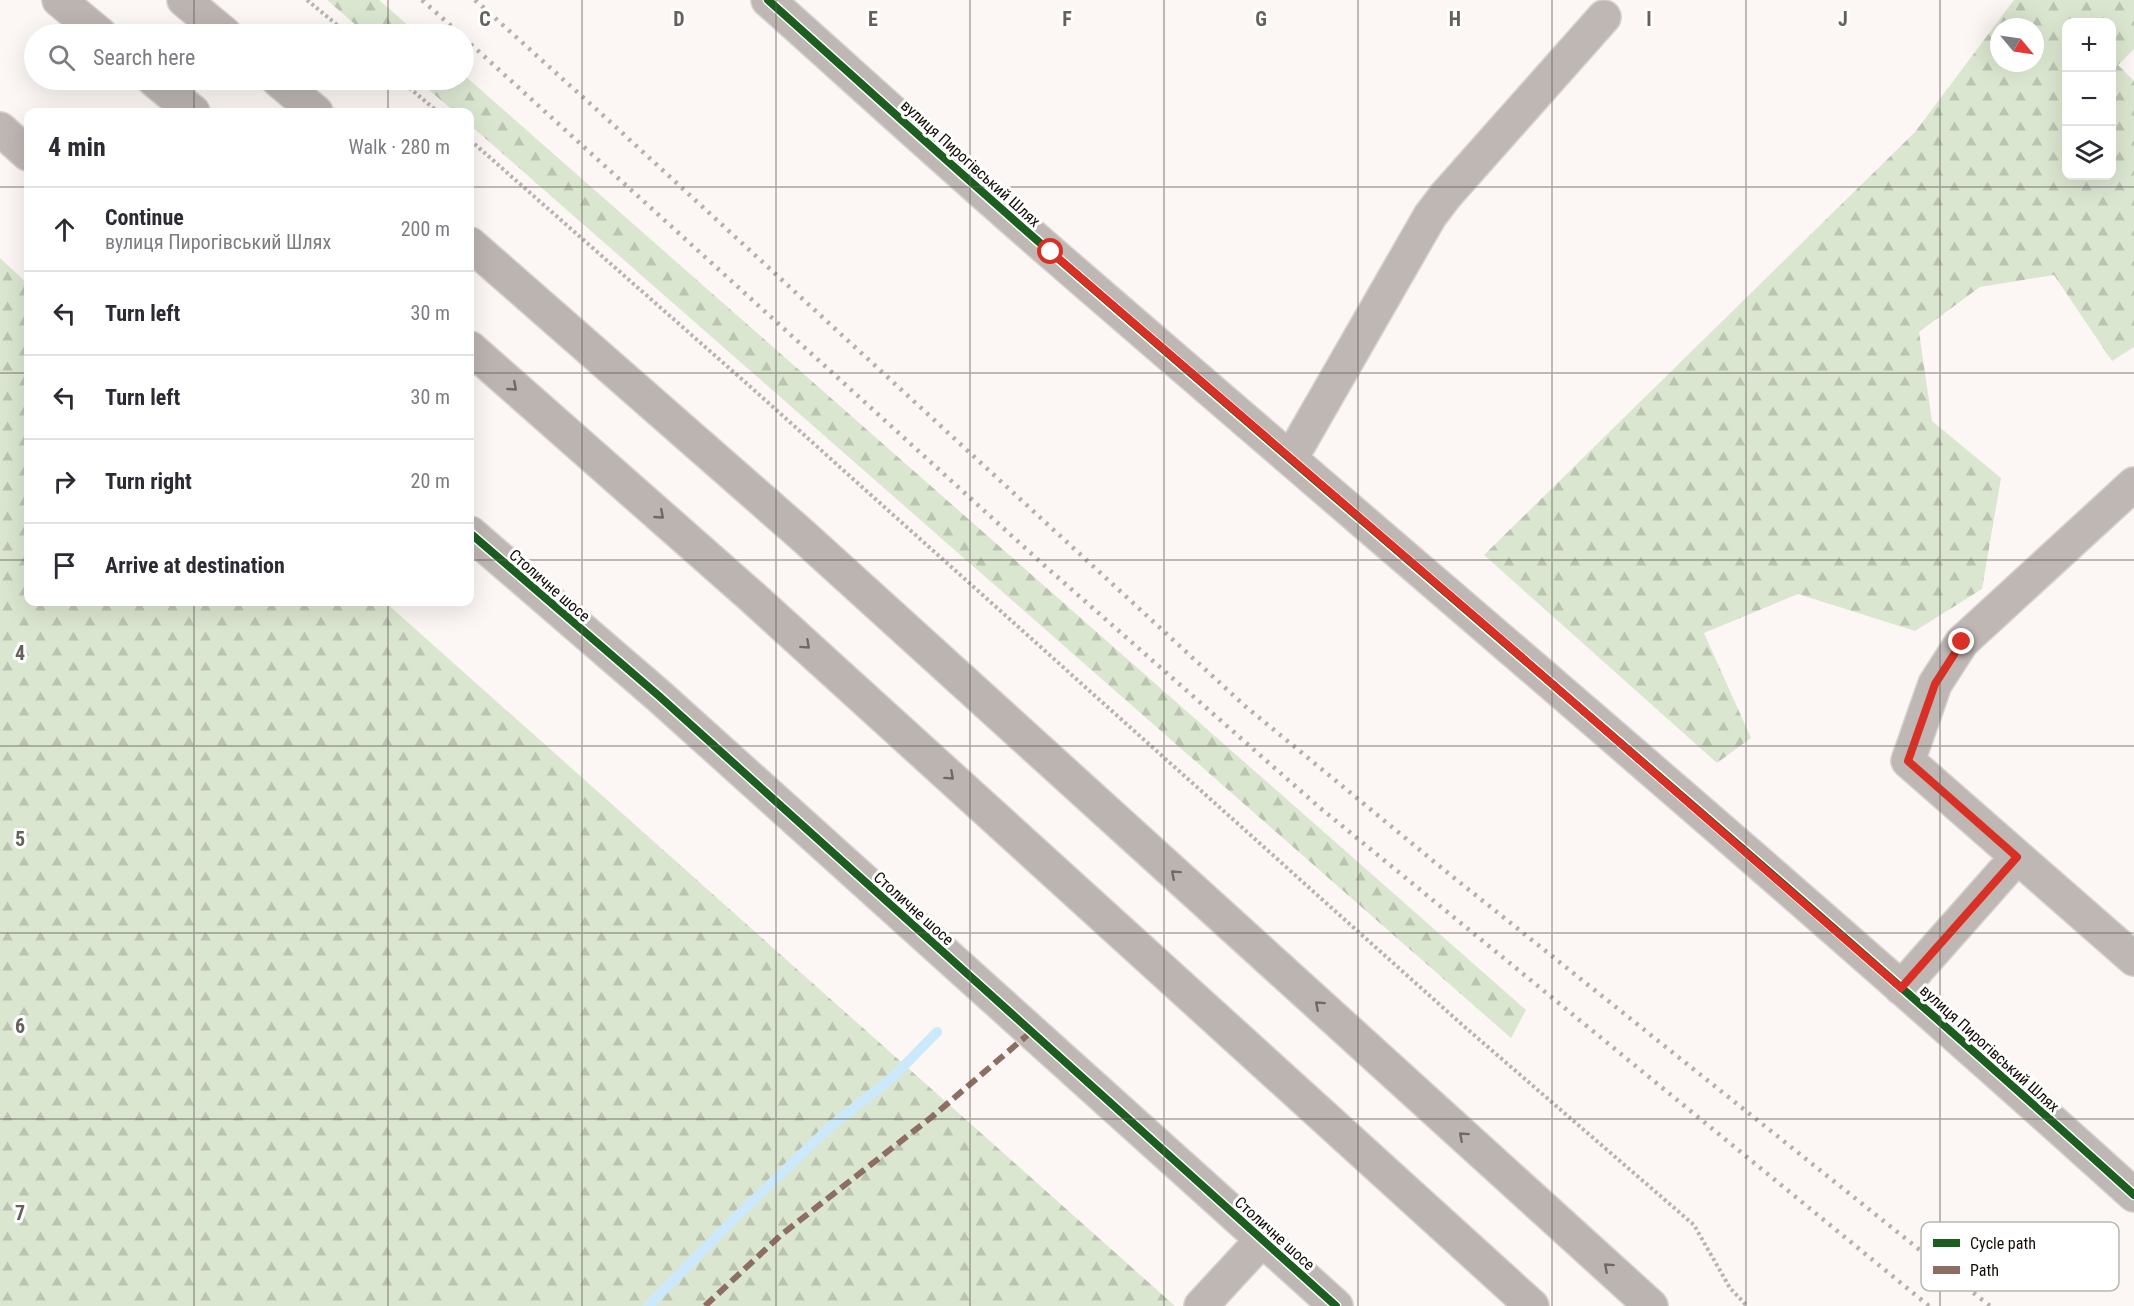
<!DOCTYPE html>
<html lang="en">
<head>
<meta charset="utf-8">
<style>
  :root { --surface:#fff; --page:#f2f2f3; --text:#2b2b33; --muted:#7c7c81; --line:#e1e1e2 }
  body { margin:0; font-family:"Roboto Condensed",sans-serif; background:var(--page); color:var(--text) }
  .controls { position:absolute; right:18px; top:18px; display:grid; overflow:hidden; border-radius:12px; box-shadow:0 6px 24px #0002 }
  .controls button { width:54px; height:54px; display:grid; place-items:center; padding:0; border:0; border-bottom:2px solid var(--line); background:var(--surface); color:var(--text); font:30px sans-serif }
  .compass { position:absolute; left:1990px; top:18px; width:54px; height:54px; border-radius:50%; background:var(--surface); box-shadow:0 6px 24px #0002; rotate:119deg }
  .stop { position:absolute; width:18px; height:18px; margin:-14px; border:4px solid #d93025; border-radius:50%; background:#fff }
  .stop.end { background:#d93025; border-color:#fff; box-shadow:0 2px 6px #0008 }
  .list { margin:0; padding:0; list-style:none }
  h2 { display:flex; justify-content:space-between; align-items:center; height:78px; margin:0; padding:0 24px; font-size:26px }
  h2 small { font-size:20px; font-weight:400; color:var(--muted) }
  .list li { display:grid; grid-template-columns:39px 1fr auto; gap:18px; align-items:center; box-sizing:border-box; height:84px; padding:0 24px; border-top:2px solid var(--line) }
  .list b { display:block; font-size:22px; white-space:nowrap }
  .list p { margin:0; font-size:20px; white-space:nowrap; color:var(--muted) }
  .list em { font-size:20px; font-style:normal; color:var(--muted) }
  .icon { flex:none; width:33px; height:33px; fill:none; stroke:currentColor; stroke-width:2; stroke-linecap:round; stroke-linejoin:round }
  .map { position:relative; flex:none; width:2134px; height:1306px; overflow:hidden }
  .search { position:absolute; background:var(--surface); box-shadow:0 6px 24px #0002; left:24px; top:24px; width:450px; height:66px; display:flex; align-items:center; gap:15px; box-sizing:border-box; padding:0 21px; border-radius:33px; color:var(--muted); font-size:22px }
  .panel { position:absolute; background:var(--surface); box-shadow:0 6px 24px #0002; left:24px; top:108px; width:450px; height:498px; border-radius:12px }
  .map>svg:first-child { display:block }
  .forest { fill:url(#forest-firs); fill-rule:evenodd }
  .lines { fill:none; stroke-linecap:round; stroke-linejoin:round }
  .stream { stroke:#cce9fc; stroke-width:10 }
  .minor-casing { stroke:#d6d2cf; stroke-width:36 }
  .highway-casing { stroke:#d6d2cf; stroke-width:36 }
  .path { stroke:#b9b4b1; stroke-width:4; stroke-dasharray:3 3; stroke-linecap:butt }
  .minor { stroke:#beb7b4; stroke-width:33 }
  .highway { stroke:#bbb4b0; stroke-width:33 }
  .rail { stroke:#b7b1ae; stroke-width:4.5; stroke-dasharray:3 6; stroke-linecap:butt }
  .quiet { stroke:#8d6e63; stroke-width:6; stroke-dasharray:12 6; stroke-linecap:butt }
  .cycleway-casing { stroke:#fff; stroke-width:11 }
  .cycleway { stroke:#1b5e20; stroke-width:8 }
  .oneway { stroke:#706964 }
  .route { stroke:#d93025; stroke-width:8 }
  .grid { fill:none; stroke:#65605b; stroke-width:1.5; stroke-opacity:0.55 }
  .labels { text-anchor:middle; stroke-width:6; stroke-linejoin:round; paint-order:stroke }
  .street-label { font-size:16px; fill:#140e08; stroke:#fff }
  .key { fill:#fff; stroke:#b8b7b5; stroke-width:1.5 }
  .key-label { font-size:16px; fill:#140e08 }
  .grid-label { font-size:20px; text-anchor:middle; font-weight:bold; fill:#65605b; stroke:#fff; stroke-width:6; stroke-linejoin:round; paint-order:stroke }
</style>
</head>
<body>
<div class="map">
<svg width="2134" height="1306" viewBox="0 0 2134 1306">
  <defs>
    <pattern id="forest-firs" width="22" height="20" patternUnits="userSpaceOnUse" patternTransform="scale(1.5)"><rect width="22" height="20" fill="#dbe6d0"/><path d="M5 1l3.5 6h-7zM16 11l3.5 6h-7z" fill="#bbc4b1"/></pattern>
  </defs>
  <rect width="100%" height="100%" fill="#fcf7f4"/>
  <path class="forest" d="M327,0H379L418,34H366Z
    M2014,0H2134V49L2118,65L2134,81V347L2112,361L2054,275L1980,287L1919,332L1932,421L2001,478L1982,589L1915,631L1798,594L1704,633L1751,738L1717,763L1484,555L1915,132ZM2066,22H2112V176H2066ZM1999,27H2035V63H1999Z
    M464,75L1526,1010L1511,1038L470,125V112H455L417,80H464Z
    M0,258L28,284V602H385L1175,1306H0Z"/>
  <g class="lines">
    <path class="stream" d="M648,1306L734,1219L831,1126L892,1078L937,1032"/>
    <defs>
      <path id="minor" d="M768,0C863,85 957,171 1054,255C1415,568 1780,875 2134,1195
        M0,129L28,154
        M1291,458L1430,216L1446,195L1604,17
        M2134,484L1962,642L1935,684L1908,761L2134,959
        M470,533L659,696L1336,1306
        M1901,988L2017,857
        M1201,1306L1262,1240"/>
      <path id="highway" d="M59,0L100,34
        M184,0L225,34
        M154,80L193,112
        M278,80L316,112
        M470,244L802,535L1651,1306
        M470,348L750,595L1532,1306"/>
    </defs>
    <use href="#minor" class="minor-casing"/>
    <use href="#highway" class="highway-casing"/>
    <path class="path" d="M307,0L348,34
      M400,80L438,112
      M470,140L745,382L1459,1022L1694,1225L1730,1288L1747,1306"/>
    <use href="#minor" class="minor"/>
    <use href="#highway" class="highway"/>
    <path class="rail" d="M422,0L460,34
      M475,0L606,118L1245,706L1443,869L1990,1306
      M464,38L1045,566L1319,807L1929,1306"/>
    <path class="quiet" d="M705,1306L781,1235L933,1116L1031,1032"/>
    <defs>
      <path id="cycleway" d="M768,0C863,85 957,171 1054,255C1415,568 1780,875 2134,1195
        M470,533L659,696L1336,1306"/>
    </defs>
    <use href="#cycleway" class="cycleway-casing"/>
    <use href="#cycleway" class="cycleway"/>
  </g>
  <defs><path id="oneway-chevron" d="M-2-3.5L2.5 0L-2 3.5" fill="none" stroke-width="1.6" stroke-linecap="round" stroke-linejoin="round" transform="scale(1.5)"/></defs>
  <g class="oneway">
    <use href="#oneway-chevron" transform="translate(513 387) rotate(41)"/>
    <use href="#oneway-chevron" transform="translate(660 515) rotate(41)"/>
    <use href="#oneway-chevron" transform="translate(806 645) rotate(42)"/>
    <use href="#oneway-chevron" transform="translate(950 776) rotate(42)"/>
    <use href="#oneway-chevron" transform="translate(1175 874) rotate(-138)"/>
    <use href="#oneway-chevron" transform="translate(1319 1005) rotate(-138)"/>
    <use href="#oneway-chevron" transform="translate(1463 1136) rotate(-138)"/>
    <use href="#oneway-chevron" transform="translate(1608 1267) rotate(-138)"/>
  </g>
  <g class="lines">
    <path class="route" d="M1051,252L1502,640L1901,988L2017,857L1908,761L1935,684L1962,642"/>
  </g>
  <path class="grid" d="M194,0V34M388,0V34M582,0V1306M776,0V1306M970,0V1306M1164,0V1306M1358,0V1306M1552,0V1306M1746,0V1306M1940,0V1306M194,80V112M388,80V112M0,187H28M470,187H2134M0,373H28M470,373H2134M0,560H28M470,560H2134M194,602V1306M388,602V1306M0,746H2134M0,933H2134M0,1119H2134"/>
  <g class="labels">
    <g class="street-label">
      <text transform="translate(971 163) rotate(42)" y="6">вулиця Пирогівський Шлях</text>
      <text transform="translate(550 585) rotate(41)" y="6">Столичне шосе</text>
      <text transform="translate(914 908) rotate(42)" y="6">Столичне шосе</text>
      <text transform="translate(1990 1048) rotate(42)" y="6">вулиця Пирогівський Шлях</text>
      <text transform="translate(1275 1233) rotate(42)" y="6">Столичне шосе</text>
    </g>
  </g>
  <rect x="1921" y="1222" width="198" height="69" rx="9" class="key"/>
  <rect x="1933" y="1239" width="27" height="8" fill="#1b5e20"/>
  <rect x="1933" y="1266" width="27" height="8" fill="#8d6e63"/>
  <g class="key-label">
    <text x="1970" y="1249">Cycle path</text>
    <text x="1970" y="1276">Path</text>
  </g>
  <g class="grid-label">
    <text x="485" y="26">C</text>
    <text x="679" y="26">D</text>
    <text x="873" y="26">E</text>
    <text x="1067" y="26">F</text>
    <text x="1261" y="26">G</text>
    <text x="1455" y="26">H</text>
    <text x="1649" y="26">I</text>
    <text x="1843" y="26">J</text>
    <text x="20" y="660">4</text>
    <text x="20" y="846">5</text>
    <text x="20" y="1033">6</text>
    <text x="20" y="1220">7</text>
  </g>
</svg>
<div class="controls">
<button>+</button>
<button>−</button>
<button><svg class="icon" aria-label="layers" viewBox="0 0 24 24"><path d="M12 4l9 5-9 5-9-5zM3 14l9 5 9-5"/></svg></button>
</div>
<svg class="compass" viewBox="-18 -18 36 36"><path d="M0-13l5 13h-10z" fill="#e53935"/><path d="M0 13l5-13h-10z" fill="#7c7c81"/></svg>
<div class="stop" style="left:1051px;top:252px"></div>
<div class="stop end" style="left:1962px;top:642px"></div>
<div class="search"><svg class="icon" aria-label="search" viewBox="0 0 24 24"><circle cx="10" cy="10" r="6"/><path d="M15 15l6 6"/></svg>Search here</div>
<section class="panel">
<h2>4 min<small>Walk · 280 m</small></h2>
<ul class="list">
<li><svg class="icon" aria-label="ahead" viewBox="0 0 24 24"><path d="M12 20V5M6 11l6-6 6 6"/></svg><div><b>Continue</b><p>вулиця Пирогівський Шлях</p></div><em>200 m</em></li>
<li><svg class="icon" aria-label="left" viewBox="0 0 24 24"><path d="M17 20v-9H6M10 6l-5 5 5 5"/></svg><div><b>Turn left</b></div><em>30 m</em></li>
<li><svg class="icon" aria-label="left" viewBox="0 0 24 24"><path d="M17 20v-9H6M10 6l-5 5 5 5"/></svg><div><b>Turn left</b></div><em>30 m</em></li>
<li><svg class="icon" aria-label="right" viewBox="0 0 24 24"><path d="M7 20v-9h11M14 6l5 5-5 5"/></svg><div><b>Turn right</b></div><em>20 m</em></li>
<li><svg class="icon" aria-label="arrive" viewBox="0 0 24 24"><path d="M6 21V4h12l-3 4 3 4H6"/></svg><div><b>Arrive at destination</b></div></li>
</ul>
</section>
</div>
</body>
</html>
